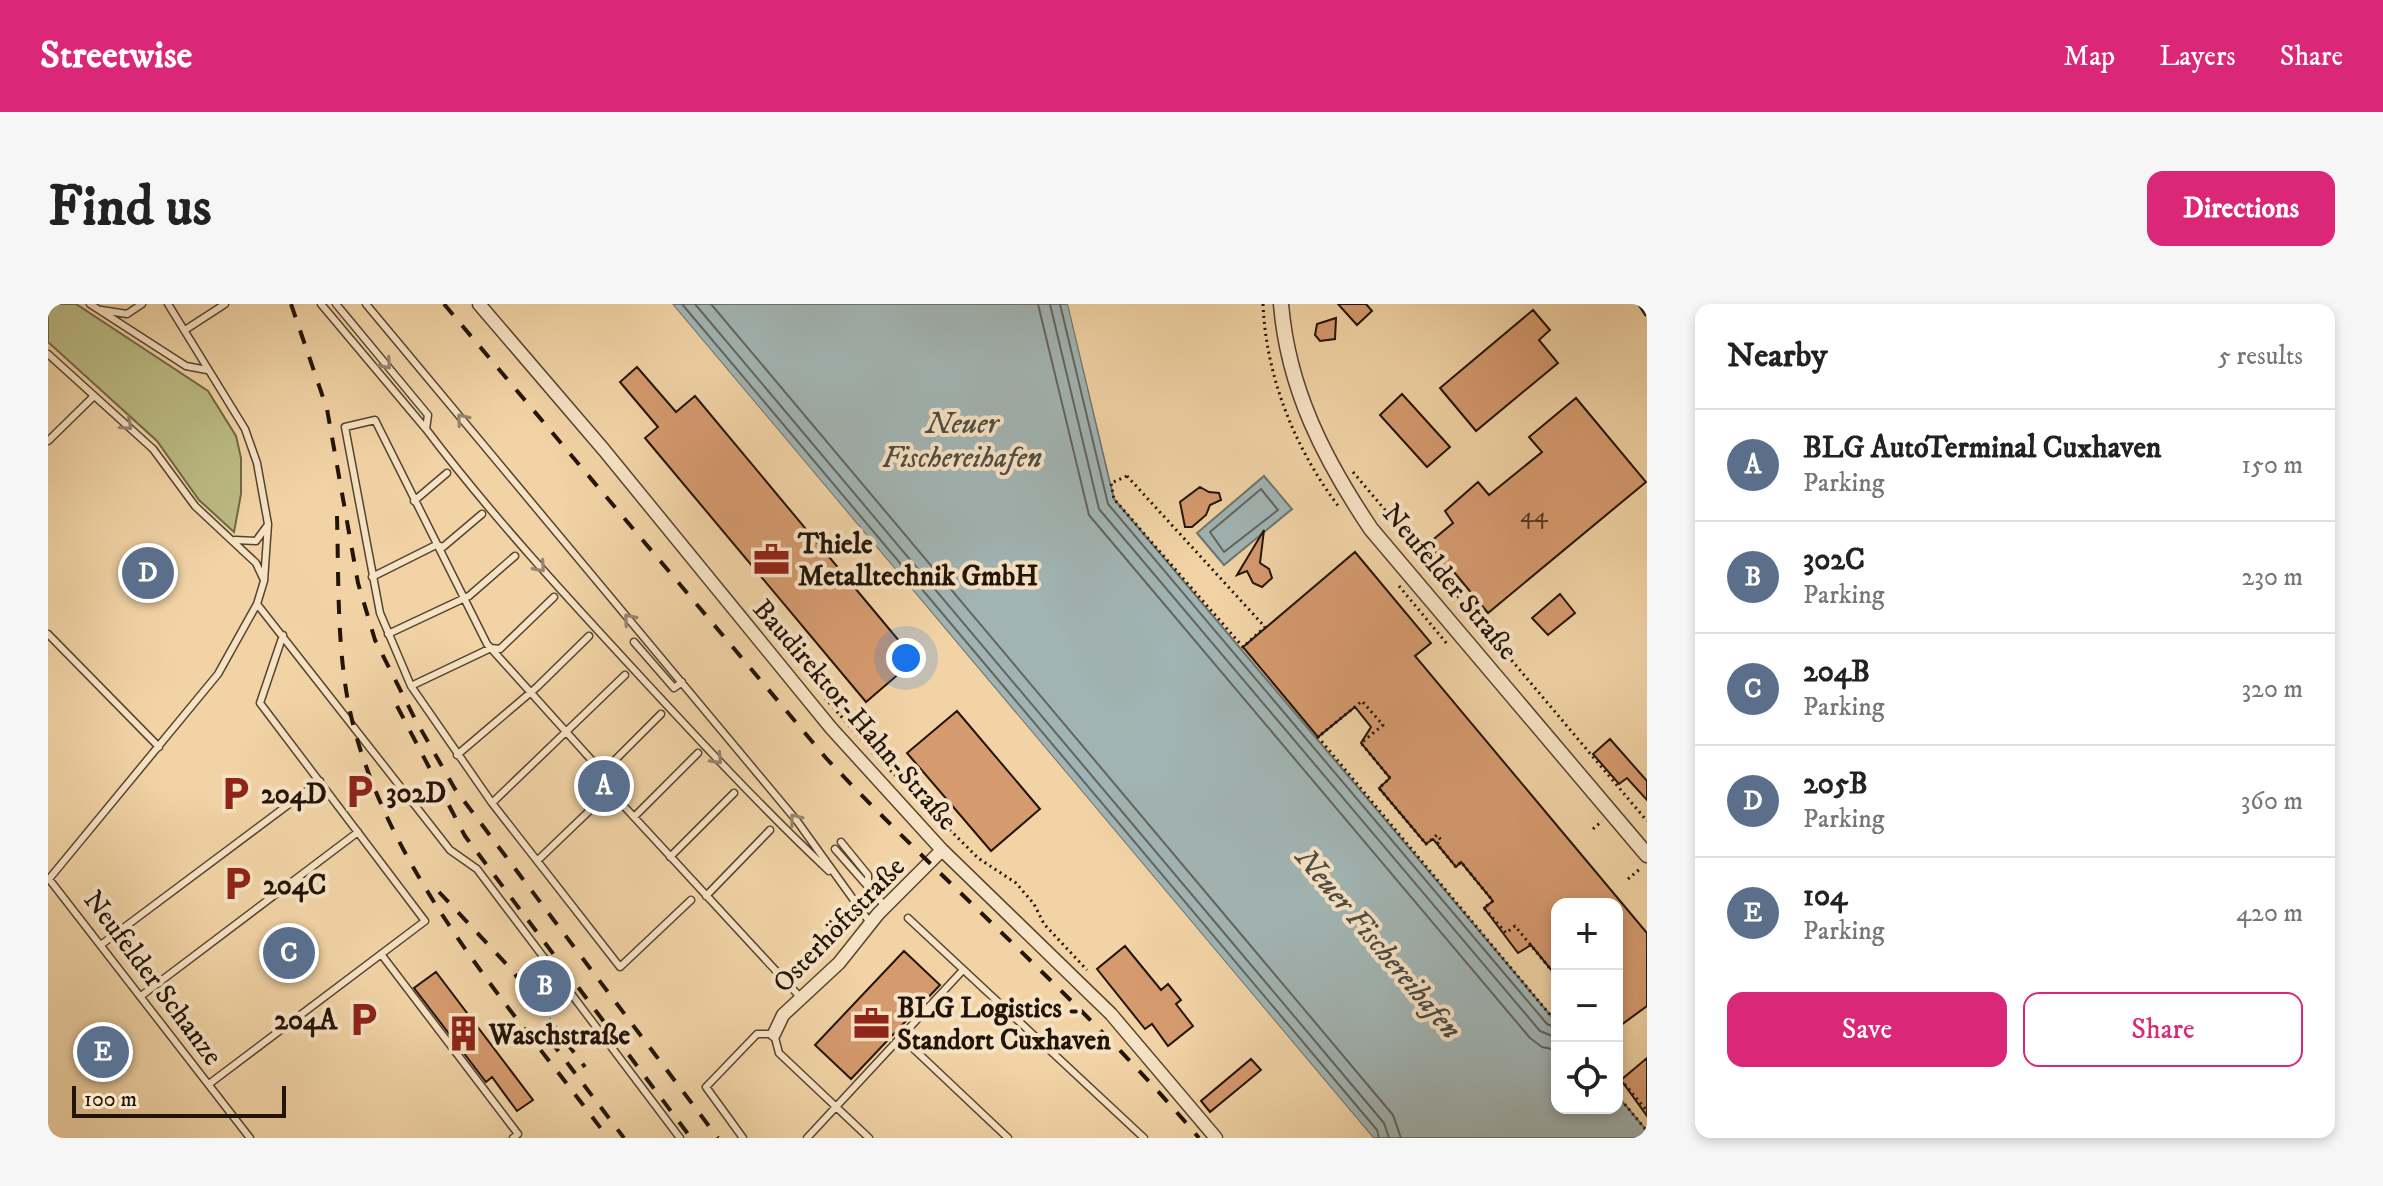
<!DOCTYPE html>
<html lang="en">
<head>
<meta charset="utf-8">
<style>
  :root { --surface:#fff; --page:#f6f6f6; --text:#222; --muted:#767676; --line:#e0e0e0; --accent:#db2777 }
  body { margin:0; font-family:"IM FELL DW Pica",serif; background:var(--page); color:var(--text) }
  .controls { position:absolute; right:24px; bottom:24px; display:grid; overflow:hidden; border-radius:16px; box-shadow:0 4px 12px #0003 }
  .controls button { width:72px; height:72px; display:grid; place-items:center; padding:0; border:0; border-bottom:2px solid var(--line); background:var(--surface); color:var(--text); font:40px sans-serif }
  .scale { position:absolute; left:24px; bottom:20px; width:214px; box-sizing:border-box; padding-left:8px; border:4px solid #231408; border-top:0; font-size:22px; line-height:28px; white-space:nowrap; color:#231408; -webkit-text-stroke:6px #f6e2c4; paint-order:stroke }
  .you { position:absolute; left:858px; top:354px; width:28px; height:28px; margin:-20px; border:6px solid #fff; border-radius:50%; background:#1a73e8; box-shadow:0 0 0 12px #1a73e833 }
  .badge { display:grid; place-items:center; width:52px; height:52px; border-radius:50%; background:var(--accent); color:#fff; font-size:26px; font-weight:700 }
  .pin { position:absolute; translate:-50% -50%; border:4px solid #fff; box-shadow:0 2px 8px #0006 }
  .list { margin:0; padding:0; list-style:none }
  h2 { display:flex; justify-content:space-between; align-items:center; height:104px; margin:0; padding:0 32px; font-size:34px }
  h2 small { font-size:26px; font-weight:400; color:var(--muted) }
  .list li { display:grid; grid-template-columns:52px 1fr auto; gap:24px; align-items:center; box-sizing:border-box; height:112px; padding:0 32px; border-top:2px solid var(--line) }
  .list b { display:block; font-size:30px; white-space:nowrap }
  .list p { margin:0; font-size:26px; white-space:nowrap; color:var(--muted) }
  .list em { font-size:26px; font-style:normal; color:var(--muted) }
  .actions { display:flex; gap:16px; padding:24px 32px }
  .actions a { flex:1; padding:18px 0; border:2px solid var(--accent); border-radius:16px; text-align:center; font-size:28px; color:var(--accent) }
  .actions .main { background:var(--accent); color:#fff }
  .icon { flex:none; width:44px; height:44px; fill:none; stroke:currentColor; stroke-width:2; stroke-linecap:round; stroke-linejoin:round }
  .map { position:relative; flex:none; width:1599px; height:834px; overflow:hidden; border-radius:16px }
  header { display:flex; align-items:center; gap:48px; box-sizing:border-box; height:112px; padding:0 40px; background:var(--accent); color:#fff }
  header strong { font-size:38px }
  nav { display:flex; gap:44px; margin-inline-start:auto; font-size:28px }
  .intro { display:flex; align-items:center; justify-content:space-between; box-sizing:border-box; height:192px; padding:0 48px }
  h1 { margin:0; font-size:56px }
  .button { padding:20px 36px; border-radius:16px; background:var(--accent); color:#fff; font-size:28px; font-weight:700 }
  main { display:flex; gap:48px; padding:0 48px }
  aside { flex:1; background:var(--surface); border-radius:16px; box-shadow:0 4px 12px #0003 }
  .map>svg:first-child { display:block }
  .green { fill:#bcbc85; stroke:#706846; stroke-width:2 }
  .water { fill:#a1b4b3; stroke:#6f746f; stroke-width:2 }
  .pier { fill:#f1d3a5 }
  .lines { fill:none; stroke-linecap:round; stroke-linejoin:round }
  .shore { stroke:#62645e; stroke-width:2 }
  .building { fill:#d59a6e; stroke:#231408; stroke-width:2 }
  .service-casing { stroke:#56442f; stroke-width:9 }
  .minor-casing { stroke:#56442f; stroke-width:15 }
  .tertiary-casing { stroke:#56442f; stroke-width:17 }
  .path { stroke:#231408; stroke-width:3; stroke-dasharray:2 4; stroke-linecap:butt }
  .service { stroke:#f6e2c4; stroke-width:6 }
  .minor { stroke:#f6e2c4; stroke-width:12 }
  .tertiary { stroke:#f6e2c4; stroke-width:14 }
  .rail { stroke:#231408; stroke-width:4; stroke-dasharray:14 14; stroke-linecap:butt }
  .oneway { stroke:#97856f }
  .labels { text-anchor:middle; stroke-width:8; stroke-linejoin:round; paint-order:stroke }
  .number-label { font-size:24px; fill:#503622 }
  .poi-label { font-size:28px; font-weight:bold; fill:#231408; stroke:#f6e2c4; text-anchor:start }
  .street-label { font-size:28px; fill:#231408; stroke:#f6e2c4 }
  .water-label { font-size:30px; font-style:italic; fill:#4f4c44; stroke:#f6e2c4 }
</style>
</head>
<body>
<header>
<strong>Streetwise</strong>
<nav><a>Map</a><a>Layers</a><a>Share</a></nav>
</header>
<div class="intro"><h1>Find us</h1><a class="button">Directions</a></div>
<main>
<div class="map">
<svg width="1599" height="834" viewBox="0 0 1599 834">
  <rect width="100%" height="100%" fill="#f1d3a5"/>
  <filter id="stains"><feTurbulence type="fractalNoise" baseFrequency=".0025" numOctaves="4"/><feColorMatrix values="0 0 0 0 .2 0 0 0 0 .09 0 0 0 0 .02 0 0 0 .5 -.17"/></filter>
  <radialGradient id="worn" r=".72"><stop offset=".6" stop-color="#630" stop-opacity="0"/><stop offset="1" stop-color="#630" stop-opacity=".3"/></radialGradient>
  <path class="green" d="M0,0H28L160,87L188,132L193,154V190L186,228L151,196L109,137L0,38Z"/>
  <path class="water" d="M624,0H1020L1066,195L1509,719V804H1569V791L1599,827V834H1325Z
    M1216,172L1244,205L1176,261L1149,229Z"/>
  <path class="pier" d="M620,0H624L1325,834H1320Z
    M1020,0H1024L1067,177L1063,179Z"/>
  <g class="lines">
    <path class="shore" d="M634,0L1329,826L1331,834
      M647,0L1336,819L1341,834
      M663,0L1345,811L1353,834
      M990,0L1041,211L1482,734L1494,743L1509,746
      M1002,0L1051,205L1492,727L1509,734
      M1012,0L1060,200L1499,720L1509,724
      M1213,185L1230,206L1176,248L1162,228Z"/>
  </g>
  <path class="building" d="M1290,0H1318L1324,7L1309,21Z
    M1485,6L1502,26L1491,36L1510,59L1428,127L1392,84Z
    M1288,14L1287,35L1272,37L1267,31L1269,20Z
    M589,63L628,108L647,92L867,356L818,398L597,134L610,123L572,78Z
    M1354,90L1402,143L1379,163L1332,111Z
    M1528,94L1598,178L1440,309L1401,262L1395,268L1382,254L1388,248L1381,239L1405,219L1397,207L1430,178L1441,191L1494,148L1481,133Z
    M1152,183L1161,188L1171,189L1173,196L1162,201L1158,211L1144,223H1137L1132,198Z
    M1216,226L1212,259L1221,265L1224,274L1214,283L1205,279L1199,267L1189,271Z
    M1307,248L1383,339L1367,352L1599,629V702L1569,724V600H1509V673L1483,641L1470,649L1436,604L1445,597L1413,558L1408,563L1385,535L1378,540L1331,484L1342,474L1313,439L1323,423L1307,403L1270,433L1195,343Z
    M1512,290L1527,309L1500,331L1484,314Z
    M909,407L992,505L943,547L859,449Z
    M1562,435L1599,477V496L1579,474L1571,480L1545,450Z
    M1077,642L1113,686L1120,680L1133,696L1128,700L1145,722L1120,742L1104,720L1097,725L1049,665Z
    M856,647L892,681L803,775L767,741Z
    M388,668L485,796L469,807L444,773L438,778L366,684Z
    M1599,754V812L1573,776Z
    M1203,755L1213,766L1162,808L1153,797Z"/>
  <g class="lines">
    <defs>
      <path id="service" d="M42,0L138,62L159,66
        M120,0L197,125L209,159L220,220L216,277L209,300L170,370L1,575L202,834
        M273,0L378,125
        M288,0L380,111L378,125C443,211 517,291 590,370C652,437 714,504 781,567
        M318,0L749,517L823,620
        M53,6L79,10L94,0
        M137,26L177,0
        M0,50L105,145L147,202L208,259L215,274
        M0,137L46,92
        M366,197L399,169
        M187,236L208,237L219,222
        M324,273L388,241L395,243L434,210
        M209,300L402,546L429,565L632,834
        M0,330L111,443
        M340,330L421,292L467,252
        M586,338L626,384L634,378
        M363,382L443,344L452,345L506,293
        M409,451L489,383L541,332
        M555,468L613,410
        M562,487L566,481L439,340L327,116L297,123L332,309L363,382L444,499L572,663L643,596
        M444,499L577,371
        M586,513L650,449
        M793,538L820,571V580
        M787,545L837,602
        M622,553L686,489
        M490,556L562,487L753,694
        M658,592L722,526
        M860,614L1096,834
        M54,640L272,477
        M333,650L470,830L465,834
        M93,692L310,528
        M852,732L960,834
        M161,780L377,617L212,399L235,331
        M695,834L658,783L709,730H726L731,749L821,834
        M759,834L915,666"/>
      <path id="minor" d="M431,0L556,146L783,424L894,546L1063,710L1168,834
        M726,730L735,711L791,659L830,610L894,546"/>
      <path id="tertiary" d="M1233,0C1240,85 1276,155 1323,225L1599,551"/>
    </defs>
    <use href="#service" class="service-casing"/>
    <use href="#minor" class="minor-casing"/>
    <use href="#tertiary" class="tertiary-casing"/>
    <path class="path" d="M1215,0C1218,73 1247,145 1291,203
      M1305,168L1599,517
      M1079,172L1217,323L1195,343L1066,195L1063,179Z
      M1351,282L1400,341
      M777,394L827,451
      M838,462L930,554L968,579L986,600L996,620L1039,666
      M1545,525L1554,517
      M1580,575L1593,564
      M1509,673L1467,622L1458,629L1436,604L1445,597L1413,558L1408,563L1389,540L1393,536L1389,531L1378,540L1331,484L1342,474L1313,439L1335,421L1314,397L1270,433L1509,719
      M1569,771L1599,807
      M1569,791L1599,827"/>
    <use href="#service" class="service"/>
    <use href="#minor" class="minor"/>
    <use href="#tertiary" class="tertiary"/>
    <path class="rail" d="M243,0L279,105L310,279L327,336L367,415L407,485L670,834
      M396,0L778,454C900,584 1036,698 1151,834
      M1591,0L1599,12
      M289,212C291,281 288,356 306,424C348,579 466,707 560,834
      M349,402L417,532L643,834
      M391,588L463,665L537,763
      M502,736L576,834"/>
  </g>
  <defs><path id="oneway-chevron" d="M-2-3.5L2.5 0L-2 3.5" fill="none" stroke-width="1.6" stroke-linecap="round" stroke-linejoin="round" transform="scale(2)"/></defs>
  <g class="oneway">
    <use href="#oneway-chevron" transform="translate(338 60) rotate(50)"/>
    <use href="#oneway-chevron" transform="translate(414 115) rotate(-130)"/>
    <use href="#oneway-chevron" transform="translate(79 121) rotate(42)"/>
    <use href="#oneway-chevron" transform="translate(492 263) rotate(49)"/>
    <use href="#oneway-chevron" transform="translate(581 315) rotate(-130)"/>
    <use href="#oneway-chevron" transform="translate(669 455) rotate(47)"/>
    <use href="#oneway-chevron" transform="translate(747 515) rotate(-128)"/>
  </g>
  <defs>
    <symbol id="office-bare" viewBox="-9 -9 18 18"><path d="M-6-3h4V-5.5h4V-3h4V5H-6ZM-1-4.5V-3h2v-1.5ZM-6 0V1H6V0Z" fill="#8f2418" stroke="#f6e2c4" stroke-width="2.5" paint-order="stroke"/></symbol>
    <symbol id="parking-bare" viewBox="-9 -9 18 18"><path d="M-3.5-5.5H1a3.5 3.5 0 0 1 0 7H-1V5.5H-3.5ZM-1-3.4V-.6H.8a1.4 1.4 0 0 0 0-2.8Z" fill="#8f2418" stroke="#f6e2c4" stroke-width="2.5" paint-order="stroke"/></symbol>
    <symbol id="building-bare" viewBox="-9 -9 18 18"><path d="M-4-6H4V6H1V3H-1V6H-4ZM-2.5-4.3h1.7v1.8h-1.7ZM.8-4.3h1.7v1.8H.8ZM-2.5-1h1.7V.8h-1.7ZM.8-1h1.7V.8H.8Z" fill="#8f2418" stroke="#f6e2c4" stroke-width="2.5" paint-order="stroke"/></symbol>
  </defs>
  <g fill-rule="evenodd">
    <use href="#office-bare" x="698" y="230" width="51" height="51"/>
    <use href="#parking-bare" x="286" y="462" width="51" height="51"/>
    <use href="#parking-bare" x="162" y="464" width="51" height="51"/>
    <use href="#parking-bare" x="164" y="554" width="51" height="51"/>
    <use href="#parking-bare" x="290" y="690" width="51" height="51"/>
    <use href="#office-bare" x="798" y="694" width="51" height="51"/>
    <use href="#building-bare" x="390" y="704" width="51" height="51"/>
  </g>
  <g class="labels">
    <g class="number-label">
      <text x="1486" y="218">44</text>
    </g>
    <g class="poi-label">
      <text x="750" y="249">Thiele<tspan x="750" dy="32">Metalltechnik GmbH</tspan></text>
      <text x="338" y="498">302D</text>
      <text x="213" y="499">204D</text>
      <text x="215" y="590">204C</text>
      <text x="849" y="713">BLG Logistics -<tspan x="849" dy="32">Standort Cuxhaven</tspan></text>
      <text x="289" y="725" text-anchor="end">204A</text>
      <text x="441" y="740">Waschstraße</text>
    </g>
    <g class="street-label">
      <text transform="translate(1403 277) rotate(50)" y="10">Neufelder Straße</text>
      <text transform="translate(808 410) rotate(49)" y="10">Baudirektor-Hahn-Straße</text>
      <text transform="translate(790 620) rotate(-46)" y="10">Osterhöftstraße</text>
      <text transform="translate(106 673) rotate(53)" y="10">Neufelder Schanze</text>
    </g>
    <g class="water-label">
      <text x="914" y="129">Neuer<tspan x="914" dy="34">Fischereihafen</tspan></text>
      <text transform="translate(1331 639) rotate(50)" y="10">Neuer Fischereihafen</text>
    </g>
  </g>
  <rect width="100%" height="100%" filter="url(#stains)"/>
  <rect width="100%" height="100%" fill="url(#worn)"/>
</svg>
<div class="controls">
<button>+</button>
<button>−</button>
<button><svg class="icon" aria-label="locate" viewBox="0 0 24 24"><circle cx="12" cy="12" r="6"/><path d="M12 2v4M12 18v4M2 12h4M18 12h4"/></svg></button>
</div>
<div class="scale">100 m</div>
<div class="you"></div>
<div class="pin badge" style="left:556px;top:482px;background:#5c6f8a">A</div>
<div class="pin badge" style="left:497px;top:682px;background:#5c6f8a">B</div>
<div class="pin badge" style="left:241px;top:649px;background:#5c6f8a">C</div>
<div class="pin badge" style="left:100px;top:269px;background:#5c6f8a">D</div>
<div class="pin badge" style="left:55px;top:748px;background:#5c6f8a">E</div>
</div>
<aside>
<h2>Nearby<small>5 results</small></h2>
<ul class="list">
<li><span class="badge" style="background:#5c6f8a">A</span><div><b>BLG AutoTerminal Cuxhaven</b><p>Parking</p></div><em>150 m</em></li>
<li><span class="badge" style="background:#5c6f8a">B</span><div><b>302C</b><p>Parking</p></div><em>230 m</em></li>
<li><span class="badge" style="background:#5c6f8a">C</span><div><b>204B</b><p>Parking</p></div><em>320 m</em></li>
<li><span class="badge" style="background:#5c6f8a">D</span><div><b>205B</b><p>Parking</p></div><em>360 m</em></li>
<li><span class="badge" style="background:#5c6f8a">E</span><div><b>104</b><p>Parking</p></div><em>420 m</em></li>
</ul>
<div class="actions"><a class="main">Save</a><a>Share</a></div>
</aside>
</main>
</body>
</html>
